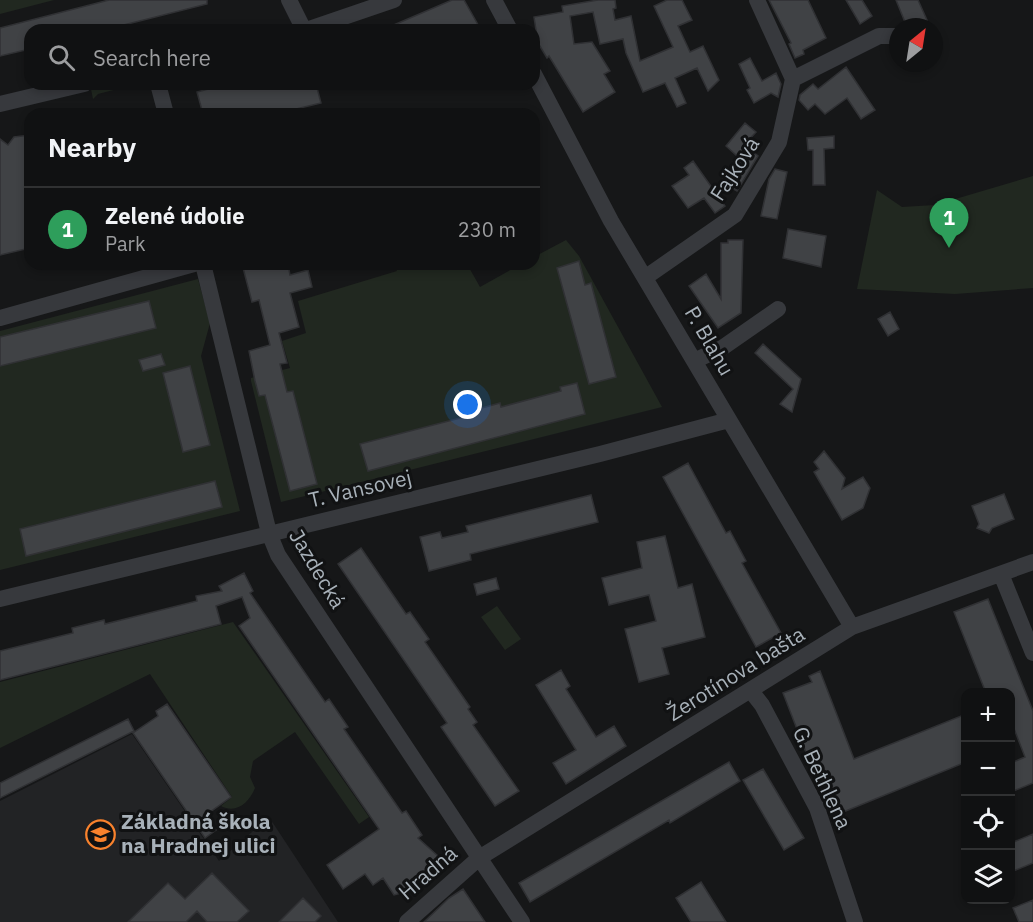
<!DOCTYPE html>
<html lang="en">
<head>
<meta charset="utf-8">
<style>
  :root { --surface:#101112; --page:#191a1b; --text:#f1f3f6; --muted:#9c9d9f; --line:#303132; --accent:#0b8043 }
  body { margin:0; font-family:"IBM Plex Sans",sans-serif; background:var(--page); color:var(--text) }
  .controls { position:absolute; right:18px; bottom:18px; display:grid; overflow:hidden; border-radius:12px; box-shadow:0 3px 9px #0003 }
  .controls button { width:54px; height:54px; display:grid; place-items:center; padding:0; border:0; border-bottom:2px solid var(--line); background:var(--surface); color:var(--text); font:30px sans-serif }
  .compass { position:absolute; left:889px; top:18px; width:54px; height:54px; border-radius:50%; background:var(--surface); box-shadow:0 3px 9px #0003; rotate:30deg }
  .you { position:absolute; left:468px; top:405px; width:21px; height:21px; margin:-15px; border:4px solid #fff; border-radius:50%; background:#1a73e8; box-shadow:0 0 0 9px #1a73e833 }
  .badge { display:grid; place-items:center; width:39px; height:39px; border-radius:50%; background:var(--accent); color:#fff; font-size:20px; font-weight:700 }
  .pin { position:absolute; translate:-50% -50px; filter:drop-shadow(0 2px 3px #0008) }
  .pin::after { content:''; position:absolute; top:32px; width:21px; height:18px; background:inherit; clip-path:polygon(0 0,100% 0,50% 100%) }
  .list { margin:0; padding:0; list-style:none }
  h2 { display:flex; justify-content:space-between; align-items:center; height:78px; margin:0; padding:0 24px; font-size:26px }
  h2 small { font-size:20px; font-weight:400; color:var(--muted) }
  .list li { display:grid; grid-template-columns:39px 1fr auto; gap:18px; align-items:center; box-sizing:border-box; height:84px; padding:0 24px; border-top:2px solid var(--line) }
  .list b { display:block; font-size:22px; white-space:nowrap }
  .list p { margin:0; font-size:20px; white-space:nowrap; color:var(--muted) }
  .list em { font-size:20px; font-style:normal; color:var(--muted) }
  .icon { flex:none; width:33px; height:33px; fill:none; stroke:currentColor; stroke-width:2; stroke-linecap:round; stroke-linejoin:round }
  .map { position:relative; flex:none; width:1033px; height:922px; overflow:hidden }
  .search { position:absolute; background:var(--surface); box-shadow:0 3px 9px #0003; left:24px; top:24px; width:516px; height:66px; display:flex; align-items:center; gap:15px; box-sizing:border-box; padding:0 21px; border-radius:18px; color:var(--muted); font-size:22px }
  .panel { position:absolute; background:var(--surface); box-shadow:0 3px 9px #0003; left:24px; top:108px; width:516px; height:162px; border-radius:18px }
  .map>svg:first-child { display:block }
  .built { fill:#222325 }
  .green { fill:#212820 }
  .building { fill:#404245; stroke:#303134; stroke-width:1.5 }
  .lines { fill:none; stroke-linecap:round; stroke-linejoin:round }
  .minor { stroke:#37393d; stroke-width:16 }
  .labels { text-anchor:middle; stroke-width:6; stroke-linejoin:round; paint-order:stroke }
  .street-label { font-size:21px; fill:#a8b1b9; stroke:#111213 }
  .poi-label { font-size:21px; font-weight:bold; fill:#a8b1b9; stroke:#111213; text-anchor:start }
</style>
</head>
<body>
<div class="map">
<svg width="1033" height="922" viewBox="0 0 1033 922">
  <rect width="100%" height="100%" fill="#161718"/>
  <path class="built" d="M132,734L219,861L269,817L338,922H0V801Z"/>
  <path class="green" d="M0,0H54L0,14Z
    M110,84H129V86L98,94L93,99L91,89Z
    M1033,176V288L955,294L857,289L877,190L902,207L935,205Z
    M566,240L579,256L662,407L281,502L251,381V378L290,368L282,341L306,333L298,301L397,271L394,264H467L480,287L521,264H534V257Z
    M198,279L210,323L201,356L240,511L0,570V331Z
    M497,606L521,639L505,650L481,617Z
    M233,622L369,817L359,824L295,732L253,761L250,777L255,788C249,803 236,814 221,806L232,797L150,674L0,748V682Z"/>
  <path class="building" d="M109,0H207V4L104,30H30V49L0,56V28Z
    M452,0H464L481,30H382Z
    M598,0H615L616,8L613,9L615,20L631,16L640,61L673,47L654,6L667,0H682L692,20L678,26L690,52L703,46L719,80L708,91L697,68L675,78L686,103L677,107L665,83L643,92L626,53L623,39L600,44L593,12L570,16L574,44L592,42L610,71L604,74L615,92L583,112L549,56L547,58L538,43L534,17L563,12L562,6Z
    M769,0H808L826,38L803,50L804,54L795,58L789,44L791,43Z
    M846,0H862L872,16L860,24Z
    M896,0H918L927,20L907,27Z
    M750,58L762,81L776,73L781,84L778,97L771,93L754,103L747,90L750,88L739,64Z
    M846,67L875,110L861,119L847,98L825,114L815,104L808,110L799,100L800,95L813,84L818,89Z
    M227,84H316L321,103L296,109L297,114H203L197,92Z
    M745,123L756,132L744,145L758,156L737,191L721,182L737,156L726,146Z
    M30,135V248L0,255V139L8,145L14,137Z
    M834,136V148L824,149L825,185H813V150H808L807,138Z
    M693,161L725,206L715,213L704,198L688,208L672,186L689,175L684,168Z
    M775,169L787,172L777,219L761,216L769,179Z
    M788,229L826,236L821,267L783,258Z
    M728,240H743L741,313L718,328L689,286L706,274L721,299V243H728Z
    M579,261L585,285L591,283L616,377L589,384L557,268Z
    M242,264H288L290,275L308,270L312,287L290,293L299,327L279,333L287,363L280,364L287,392L293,391L317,484L290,491L265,395L259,396L255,381L249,351L270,345L259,300L252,302Z
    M149,301L156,328L0,366V337Z
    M890,312L899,329L888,336L878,319Z
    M763,344L801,379L792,412L780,404L793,389L755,353Z
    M161,354L165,365L143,371L139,360Z
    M190,366L210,445L183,452L163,373Z
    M577,383L585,414L368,471L360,444L468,416L467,412L500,403L501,407L561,391L560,387Z
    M824,451L845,478L842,489L863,477L870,488L863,508L842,520L814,472L819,469L814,462Z
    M688,463L726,533L730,531L746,561L742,563L781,633L756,647L663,477Z
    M215,481L222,507L26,556L20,529Z
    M1004,494L1014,519L992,528L989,533L977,528L979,524L972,506Z
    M591,495L598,522L470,554L471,560L429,571L420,537L440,532L442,538L468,532L466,526Z
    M665,536L678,588L692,584L705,637L662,648L669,674L639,682L625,629L656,621L649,595L609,605L602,578L642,568L637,542Z
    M361,548L406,614L410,612L429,639L425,642L470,707L468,709L477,722L473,725L519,791L495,806L441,727L447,723L338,564Z
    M244,573L253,591L250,593L325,702L329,699L348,727L344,729L402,813L406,811L422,835L418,838L438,856V863L405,892L394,895L383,878L373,885L365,874L343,889L327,865L379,829L239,626L250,618L242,597L216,606L221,624L0,680V651L73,633L72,628L104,620L105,624L197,601L196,596L222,591L219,586Z
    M496,578L499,589L477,595L474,584Z
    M988,599L1033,711V783L1011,792V763L1025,757L1011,721V693H986L954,612Z
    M561,670L570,686L566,689L596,737L614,726L626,746L566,784L553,763L576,750L536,685Z
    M820,671L854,759L966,714V762L831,817L783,693L812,682L809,676Z
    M167,704L231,797L206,815L216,830L205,838L133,733L158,716L156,711Z
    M128,719L134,731L0,798V783Z
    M729,762L740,781L670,823L669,820L530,902L519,883Z
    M763,769L804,838L784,850L743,780Z
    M1033,834V863L1011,872V843Z
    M212,873L249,911L237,922H207L197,911L186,922H128L168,883L185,899Z
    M701,882L726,922H691L676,898Z
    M463,889L485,922H424L449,898Z
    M303,898L321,916L315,922H279Z
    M1033,900V922H1019L1013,908Z"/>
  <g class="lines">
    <path class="minor" d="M289,0L304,30
      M494,0L510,30
      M306,30L394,0
      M534,74L611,221L852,627
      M793,79L879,36H898
      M158,84L166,114
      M0,104L84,84
      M203,264L269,533L278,555L522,922
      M646,277L735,215L779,142L793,79L757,0
      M0,318L194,264
      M694,361L722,348L778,309
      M1001,574L1033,653
      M0,599L600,454L729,420
      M751,691L762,705L817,808L855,922
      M407,922L479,858L852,627L1033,562"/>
  </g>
  <defs>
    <symbol id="school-ring" viewBox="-11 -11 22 22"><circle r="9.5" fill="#111213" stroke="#f9822d" stroke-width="1.5"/><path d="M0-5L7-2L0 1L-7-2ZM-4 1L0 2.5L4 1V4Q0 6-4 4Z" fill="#f9822d"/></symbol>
  </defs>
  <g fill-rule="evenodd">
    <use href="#school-ring" x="84" y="818" width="33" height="33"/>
  </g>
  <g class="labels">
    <g class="street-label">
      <text transform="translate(735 169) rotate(-57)" y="7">Fajková</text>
      <text transform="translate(709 341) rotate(60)" y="7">P. Blahu</text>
      <text transform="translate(360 489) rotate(-13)" y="7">T. Vansovej</text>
      <text transform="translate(317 569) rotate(59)" y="7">Jazdecká</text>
      <text transform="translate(736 674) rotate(-32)" y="7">Žerotínova bašta</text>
      <text transform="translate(822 778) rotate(65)" y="7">G. Bethlena</text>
      <text transform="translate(428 873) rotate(-41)" y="7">Hradná</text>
    </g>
    <g class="poi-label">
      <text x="121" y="829">Základná škola<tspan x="121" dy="24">na Hradnej ulici</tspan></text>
    </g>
  </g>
</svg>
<div class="controls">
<button>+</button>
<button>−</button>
<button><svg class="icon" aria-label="locate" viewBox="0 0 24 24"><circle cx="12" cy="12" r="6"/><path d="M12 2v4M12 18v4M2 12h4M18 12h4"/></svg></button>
<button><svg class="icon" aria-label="layers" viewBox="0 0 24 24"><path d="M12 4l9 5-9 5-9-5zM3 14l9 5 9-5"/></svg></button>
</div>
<svg class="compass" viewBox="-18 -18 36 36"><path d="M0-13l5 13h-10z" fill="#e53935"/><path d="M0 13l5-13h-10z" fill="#9c9d9f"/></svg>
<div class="you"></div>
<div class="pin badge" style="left:949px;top:248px;background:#2e9e5b">1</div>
<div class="search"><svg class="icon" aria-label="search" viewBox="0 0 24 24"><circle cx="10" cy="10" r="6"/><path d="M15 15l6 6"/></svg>Search here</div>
<section class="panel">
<h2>Nearby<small></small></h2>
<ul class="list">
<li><span class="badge" style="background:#2e9e5b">1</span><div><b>Zelené údolie</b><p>Park</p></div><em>230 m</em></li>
</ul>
</section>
</div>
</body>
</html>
